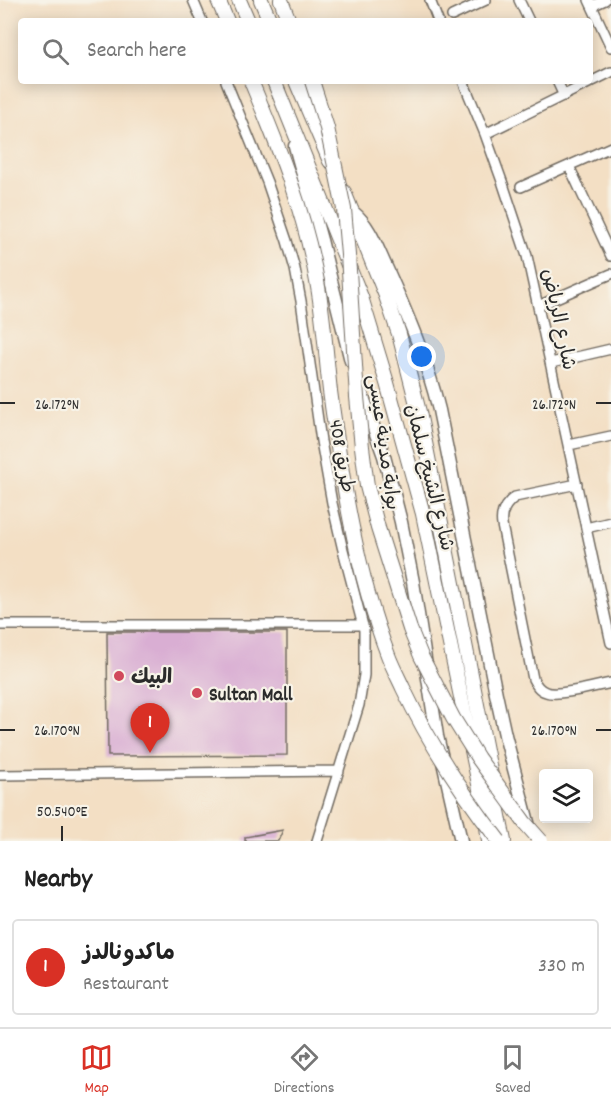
<!DOCTYPE html>
<html lang="en">
<head>
<meta charset="utf-8">
<style>
  :root { --surface:#fff; --page:#f2f2f2; --text:#222; --muted:#767676; --line:#e0e0e0; --accent:#d93025 }
  body { margin:0; font-family:Dekko,"Playpen Sans Arabic",sans-serif; background:var(--page); color:var(--text) }
  .controls { position:absolute; right:18px; bottom:18px; display:grid; overflow:hidden; border-radius:6px; box-shadow:0 3px 15px #0003 }
  .controls button { width:54px; height:54px; display:grid; place-items:center; padding:0; border:0; border-bottom:2px solid var(--line); background:var(--surface); color:var(--text); font:30px sans-serif }
  .you { position:absolute; left:422px; top:357px; width:21px; height:21px; margin:-15px; border:4px solid #fff; border-radius:50%; background:#1a73e8; box-shadow:0 0 0 9px #1a73e833 }
  .badge { display:grid; place-items:center; width:39px; height:39px; border-radius:50%; background:var(--accent); color:#fff; font-size:20px; font-weight:700 }
  .pin { position:absolute; translate:-50% -50px; filter:drop-shadow(0 2px 3px #0008) }
  .pin::after { content:''; position:absolute; top:32px; width:21px; height:18px; background:inherit; clip-path:polygon(0 0,100% 0,50% 100%) }
  .list { margin:0; padding:0; list-style:none }
  h2 { display:flex; justify-content:space-between; align-items:center; height:78px; margin:0; padding:0 24px; font-size:26px }
  h2 small { font-size:20px; font-weight:400; color:var(--muted) }
  .list li { display:grid; grid-template-columns:39px 1fr auto; gap:18px; align-items:center; box-sizing:border-box; height:96px; margin:0 12px 12px; padding:0 12px; border:2px solid var(--line); border-radius:6px }
  .list b { display:block; font-size:22px; white-space:nowrap }
  .list p { margin:0; font-size:20px; white-space:nowrap; color:var(--muted) }
  .list em { font-size:20px; font-style:normal; color:var(--muted) }
  .icon { flex:none; width:33px; height:33px; fill:none; stroke:currentColor; stroke-width:2; stroke-linecap:round; stroke-linejoin:round }
  .map { position:relative; flex:none; width:611px; height:841px; overflow:hidden }
  .search { position:absolute; background:var(--surface); box-shadow:0 3px 15px #0003; left:18px; right:18px; top:18px; height:66px; display:flex; align-items:center; gap:15px; box-sizing:border-box; padding:0 21px; border-radius:6px; color:var(--muted); font-size:22px }
  .sheet { height:186px; background:var(--surface) }
  nav { display:flex; justify-content:space-around; align-items:center; box-sizing:border-box; height:84px; border-top:2px solid var(--line); background:var(--surface); font-size:16px; color:var(--muted) }
  nav a { display:grid; justify-items:center; gap:3px }
  nav .on { color:var(--accent) }
  .map>svg:first-child { display:block }
  .building { fill:#d9aed3 }
  .lines { fill:none; stroke-linecap:round; stroke-linejoin:round }
  .minor-casing { stroke:#716a61; stroke-width:12 }
  .secondary-casing { stroke:#716a61; stroke-width:15 }
  .primary-casing { stroke:#716a61; stroke-width:16 }
  .minor { stroke:#fff; stroke-width:9 }
  .secondary { stroke:#fff; stroke-width:12 }
  .primary { stroke:#fff; stroke-width:14 }
  .primary-bridge-casing { stroke:#716a61; stroke-width:16; stroke-linecap:butt }
  .primary-bridge { stroke:#fff; stroke-width:14 }
  .ticks { fill:none; stroke:#2b2b2b; stroke-width:2 }
  .poi-dot { fill:#d1495b; stroke:#f7f3e8; stroke-width:2 }
  .labels { text-anchor:middle; stroke-width:4.5; stroke-linejoin:round; paint-order:stroke }
  .street-label { font-size:20px; fill:#2b2b2b; stroke:#f7f3e8 }
  .poi-label { font-size:20px; font-weight:bold; fill:#2b2b2b; stroke:#f7f3e8; text-anchor:start }
  .ticks-label { font-size:15px; text-anchor:middle; fill:#2b2b2b; stroke:#f7f3e8; stroke-width:4.5; stroke-linejoin:round; paint-order:stroke }
</style>
</head>
<body>
<div class="map">
<svg width="611" height="841" viewBox="0 0 611 841">
  <rect width="100%" height="100%" fill="#f7f3e8"/>
  <filter id="ink" filterUnits="userSpaceOnUse"><feTurbulence type="fractalNoise" baseFrequency=".0167" numOctaves="2"/><feDisplacementMap in="SourceGraphic" scale="12" xChannelSelector="R" yChannelSelector="G"/><feConvolveMatrix kernelMatrix="1 2 1 2 8 2 1 2 1" color-interpolation-filters="sRGB"/></filter>
  <filter id="wash" filterUnits="userSpaceOnUse"><feTurbulence type="fractalNoise" baseFrequency=".008" numOctaves="4" result="noise"/><feDisplacementMap in="SourceGraphic" scale="24" xChannelSelector="R" yChannelSelector="G"/><feGaussianBlur stdDeviation="1.35" result="paint"/><feColorMatrix in="noise" values="0 0 0 0 0 0 0 0 0 0 0 0 0 0 0 0 0 1.4 0 .05"/><feComposite in="paint" operator="in"/></filter>
  <g filter="url(#wash)">
    <rect width="100%" height="100%" fill="#f3dfc4"/>
    <g id="blocks">
      <path class="building" d="M107,632H287V755L108,756Z
        M283,830L278,841H245V837Z"/>
    </g>
  </g>
  <g filter="url(#ink)">
    <use href="#blocks" fill-opacity="0" stroke="#716a61" stroke-width="1.5"/>
    <g class="lines">
      <defs>
        <path id="minor" d="M193,0L202,21
          M430,0L438,21
          M519,0L529,21
          M589,0L611,47
          M592,6L605,0
          M452,16L486,0
          M226,81L267,182L287,241L295,269L301,301L321,441L332,503L342,546L364,630V675L359,705L317,841
          M463,81L485,134L503,184L527,256L611,643
          M557,81L564,96
          M485,134L611,72
          M569,166L611,256
          M521,187L611,147
          M538,306L611,274
          M551,363L611,349
          M569,445L611,436
          M577,484L515,497C505,504 500,513 502,525L533,679C536,685 539,690 546,692C558,697 596,686 611,683
          M586,528L611,522
          M0,625H363
          M0,775L339,771"/>
        <path id="secondary" d="M295,146L321,240L351,361
          M353,212C370,226 377,248 386,267C407,314 427,360 439,410L496,694L505,735L529,826
          M360,389L384,456L401,522L413,582L437,736L461,841"/>
        <path id="primary" d="M218,0L227,21
          M239,0L248,21
          M261,0L270,21
          M281,0L289,21
          M274,81L361,297L387,383L423,514L485,813L489,841
          M296,81L330,161
          M344,192L386,296L399,334L419,412L504,841"/>
      </defs>
      <use href="#minor" class="minor-casing"/>
      <use href="#secondary" class="secondary-casing"/>
      <use href="#primary" class="primary-casing"/>
      <use href="#minor" class="minor"/>
      <use href="#secondary" class="secondary"/>
      <use href="#primary" class="primary"/>
      <defs>
        <path id="primary-bridge" d="M251,81C279,148 306,215 318,287C324,321 326,356 330,391C342,480 356,571 388,655C392,666 398,677 403,688C429,743 462,793 499,841
          M312,81L327,128L344,209L348,255L357,397L362,447L367,486L378,528L410,629L421,656L453,718L478,758L525,823L541,841"/>
      </defs>
      <use href="#primary-bridge" class="primary-bridge-casing"/>
      <use href="#primary-bridge" class="primary-bridge"/>
    </g>
  </g>
  <path class="ticks" d="M0,403H15M596,403H611M0,730H15M596,730H611M62,826V841"/>
  <g class="poi-dot">
    <circle cx="119" cy="676" r="6"/>
    <circle cx="197" cy="693" r="6"/>
  </g>
  <g class="labels">
    <g class="street-label">
      <text transform="translate(560 319) rotate(78)" y="7">شارع الرياض</text>
      <text transform="translate(385 442) rotate(82)" y="7">بوابة مدينة عيسى</text>
      <text transform="translate(343 456) rotate(80)" y="7">طريق 408</text>
      <text transform="translate(431 477) rotate(76)" y="7">شارع الشيخ سلمان</text>
    </g>
    <g class="poi-label">
      <text x="131" y="683">البيك</text>
      <text x="209" y="700">Sultan Mall</text>
    </g>
  </g>
  <g class="ticks-label">
    <text x="57" y="409">26.172°N</text>
    <text x="554" y="409">26.172°N</text>
    <text x="57" y="735">26.170°N</text>
    <text x="554" y="735">26.170°N</text>
    <text x="62" y="816">50.540°E</text>
  </g>
</svg>
<div class="controls">
<button><svg class="icon" aria-label="layers" viewBox="0 0 24 24"><path d="M12 4l9 5-9 5-9-5zM3 14l9 5 9-5"/></svg></button>
</div>
<div class="you"></div>
<div class="pin badge" style="left:150px;top:753px">1</div>
<div class="search"><svg class="icon" aria-label="search" viewBox="0 0 24 24"><circle cx="10" cy="10" r="6"/><path d="M15 15l6 6"/></svg>Search here</div>
</div>
<section class="sheet">
<h2>Nearby<small></small></h2>
<ul class="list">
<li><span class="badge">1</span><div><b>ماكدونالدز</b><p>Restaurant</p></div><em>330 m</em></li>
</ul>
</section>
<nav>
<a class="on"><svg class="icon" aria-label="map" viewBox="0 0 24 24"><path d="M3 6l6-2 6 2 6-2v14l-6 2-6-2-6 2zM9 4v14M15 6v14"/></svg>Map</a>
<a><svg class="icon" aria-label="directions" viewBox="0 0 24 24"><path d="M12 3l9 9-9 9-9-9zM9 14v-3h6M13 9l2 2-2 2"/></svg>Directions</a>
<a><svg class="icon" aria-label="saved" viewBox="0 0 24 24"><path d="M7 4h10v16l-5-4-5 4z"/></svg>Saved</a>
</nav>
</body>
</html>
